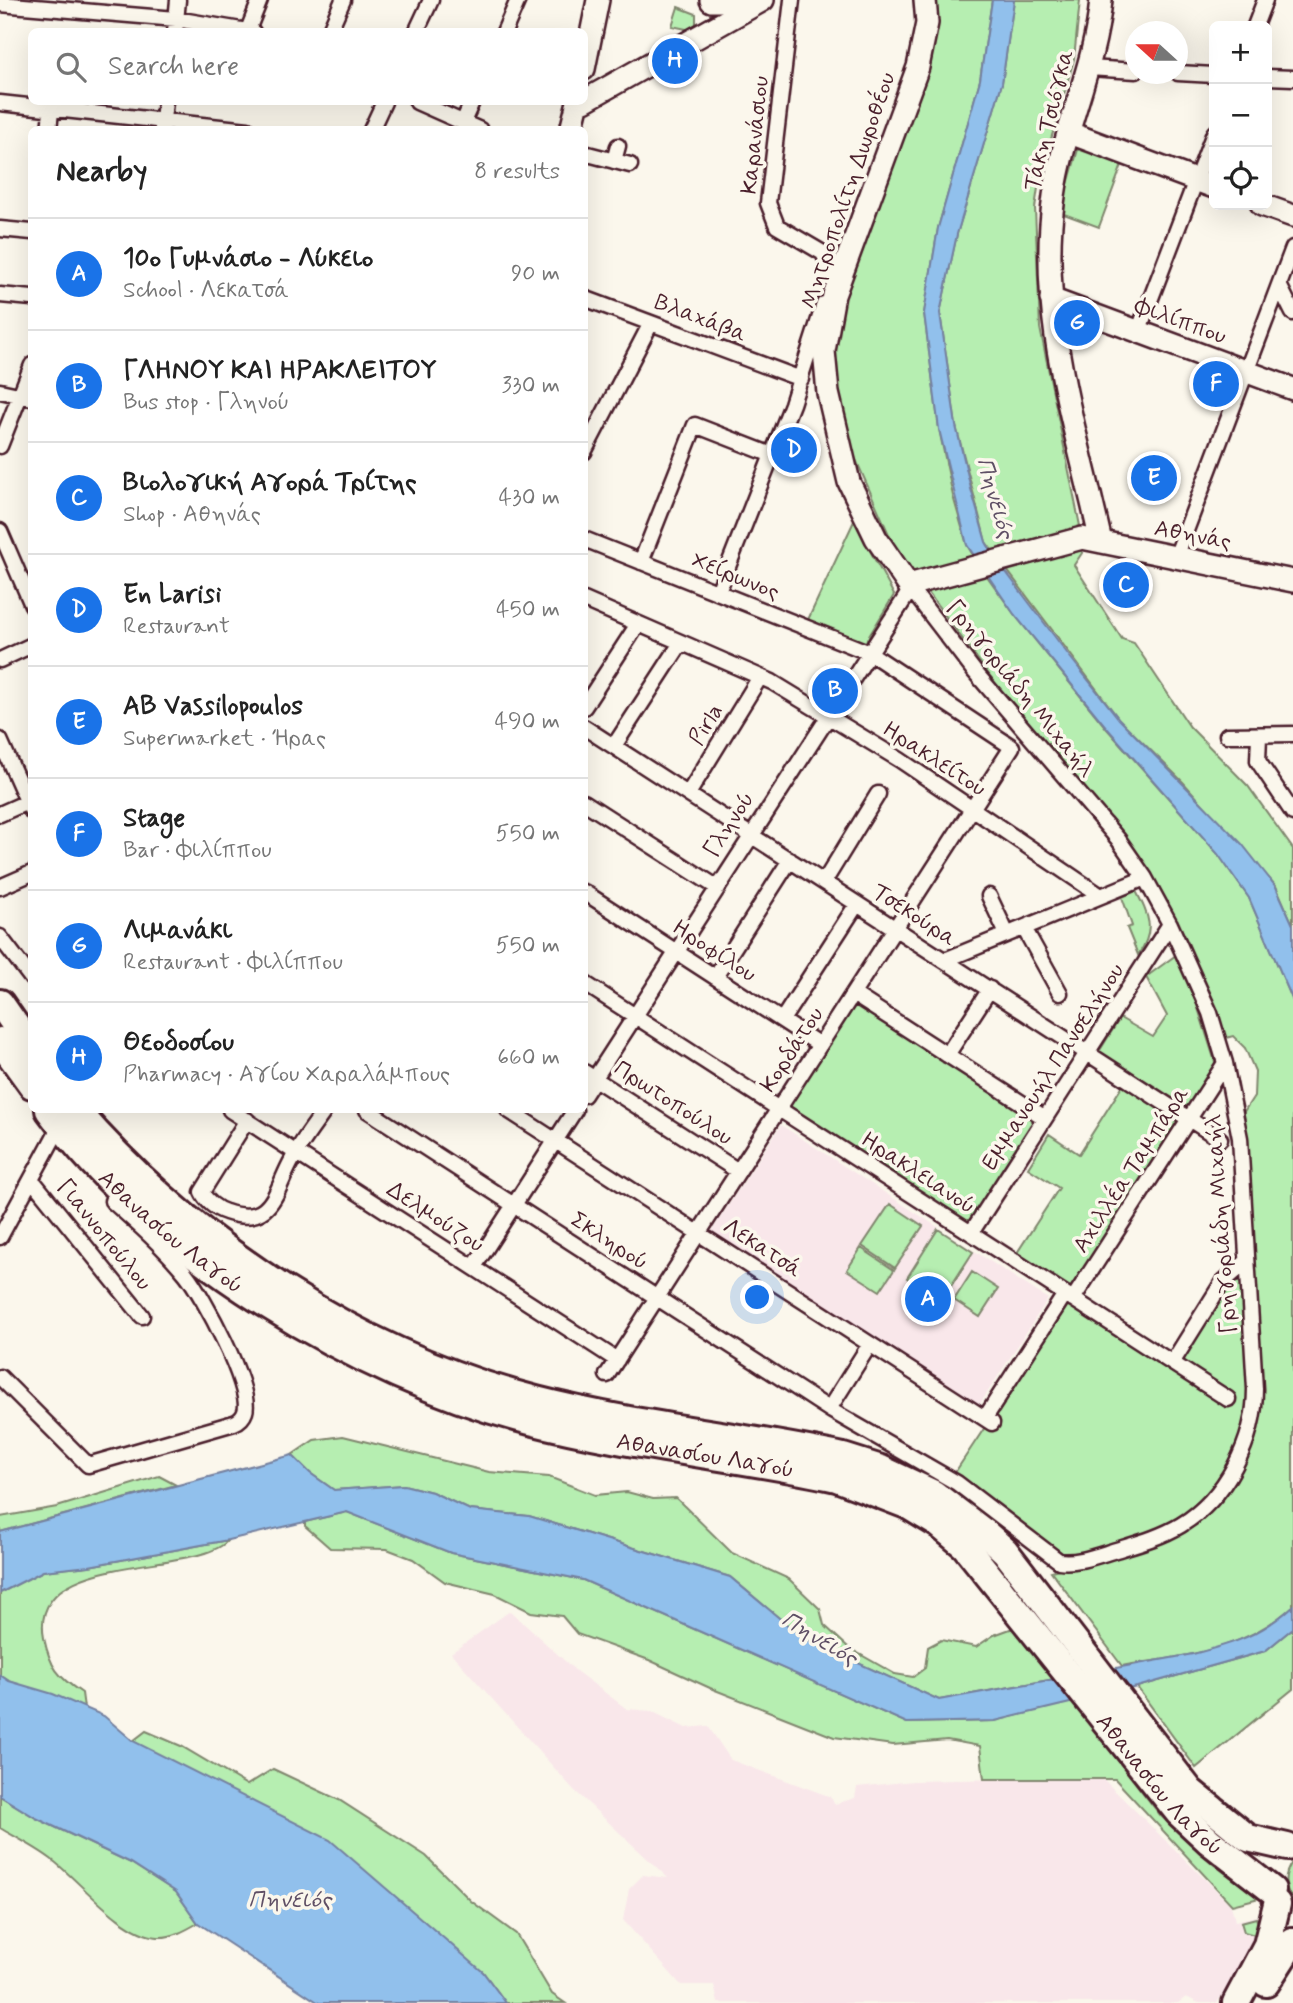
<!DOCTYPE html>
<html lang="en">
<head>
<meta charset="utf-8">
<style>
  :root { --surface:#fff; --page:#f2f2f2; --text:#222; --muted:#767676; --line:#e0e0e0; --accent:#1a73e8 }
  body { margin:0; font-family:Mynerve,sans-serif; background:var(--page); color:var(--text) }
  .controls { position:absolute; right:21px; top:21px; display:grid; overflow:hidden; border-radius:10px; box-shadow:0 7px 28px #0002 }
  .controls button { width:63px; height:63px; display:grid; place-items:center; padding:0; border:0; border-bottom:2px solid var(--line); background:var(--surface); color:var(--text); font:35px sans-serif }
  .compass { position:absolute; left:1125px; top:21px; width:63px; height:63px; border-radius:50%; background:var(--surface); box-shadow:0 7px 28px #0002; rotate:291deg }
  .you { position:absolute; left:758px; top:1298px; width:24px; height:24px; margin:-18px; border:5px solid #fff; border-radius:50%; background:#1a73e8; box-shadow:0 0 0 10px #1a73e833 }
  .badge { display:grid; place-items:center; width:46px; height:46px; border-radius:50%; background:var(--accent); color:#fff; font-size:23px; font-weight:700 }
  .pin { position:absolute; translate:-50% -50%; border:4px solid #fff; box-shadow:0 2px 7px #0006 }
  .list { margin:0; padding:0; list-style:none }
  h2 { display:flex; justify-content:space-between; align-items:center; height:91px; margin:0; padding:0 28px; font-size:30px }
  h2 small { font-size:23px; font-weight:400; color:var(--muted) }
  .list li { display:grid; grid-template-columns:46px 1fr auto; gap:21px; align-items:center; box-sizing:border-box; height:112px; padding:0 28px; border-top:2px solid var(--line) }
  .list b { display:block; font-size:26px; white-space:nowrap }
  .list p { margin:0; font-size:23px; white-space:nowrap; color:var(--muted) }
  .list em { font-size:23px; font-style:normal; color:var(--muted) }
  .icon { flex:none; width:38px; height:38px; fill:none; stroke:currentColor; stroke-width:2; stroke-linecap:round; stroke-linejoin:round }
  .map { position:relative; flex:none; width:1293px; height:2003px; overflow:hidden }
  .search { position:absolute; background:var(--surface); box-shadow:0 7px 28px #0002; left:28px; top:28px; width:560px; height:77px; display:flex; align-items:center; gap:18px; box-sizing:border-box; padding:0 24px; border-radius:10px; color:var(--muted); font-size:26px }
  .panel { position:absolute; background:var(--surface); box-shadow:0 7px 28px #0002; left:28px; top:126px; width:560px; height:987px; border-radius:10px }
  .map>svg:first-child { display:block }
  .built { fill:#f9e7ea }
  .green { fill:#b6eeb1; stroke:#80866e; stroke-width:2 }
  .water { fill:#91c0ec; stroke:#75809f; stroke-width:2 }
  .lines { fill:none; stroke-linecap:round; stroke-linejoin:round }
  .street-casing { stroke:#4a1f2b; stroke-width:19 }
  .secondary-casing { stroke:#4a1f2b; stroke-width:26 }
  .primary-casing { stroke:#4a1f2b; stroke-width:28 }
  .highway-casing { stroke:#4a1f2b; stroke-width:32 }
  .street { stroke:#fbf7ec; stroke-width:14 }
  .secondary { stroke:#fbf7ec; stroke-width:21 }
  .primary { stroke:#fbf7ec; stroke-width:23 }
  .highway { stroke:#fbf7ec; stroke-width:26 }
  .labels { text-anchor:middle; stroke-width:7; stroke-linejoin:round; paint-order:stroke }
  .street-label { font-size:23px; fill:#4a1f2b; stroke:#fbf7ec }
  .water-label { font-size:24px; font-style:italic; fill:#5f4f65; stroke:#fbf7ec }
</style>
</head>
<body>
<div class="map">
<svg width="1293" height="2003" viewBox="0 0 1293 2003">
  <rect width="100%" height="100%" fill="#fbf7ec"/>
  <filter id="ink" filterUnits="userSpaceOnUse"><feTurbulence type="fractalNoise" baseFrequency=".0143" numOctaves="2"/><feDisplacementMap in="SourceGraphic" scale="14" xChannelSelector="R" yChannelSelector="G"/><feConvolveMatrix kernelMatrix="1 2 1 2 8 2 1 2 1" color-interpolation-filters="sRGB"/></filter>
  <g filter="url(#ink)">
    <path class="built" d="M781,1125L1048,1299L976,1410L709,1235Z
      M510,1611L576,1671L627,1709L651,1711L686,1728L708,1726L731,1760L831,1797L835,1804L855,1798L857,1787L913,1781L1101,1777L1231,1905L1235,1921L1257,1916L1260,1925L1247,1958L1217,2003H1199L1186,1997L1178,2003H718L714,1985H681L623,1920L629,1889L643,1875L668,1878L574,1790L451,1653Z"/>
    <path class="green" d="M930,0H992L980,80L938,228L924,313L939,429L953,496L967,545L977,562L1014,614L1107,729L1218,854L1249,898L1293,1001V1606C1243,1652 1186,1655 1122,1666L1051,1571L1096,1560L1197,1520L1252,1438L1247,1162L1243,1113L1254,1096L1255,1071L1245,1048L1233,1036L1226,1038L1177,928L895,548L853,453L832,374L833,324Z
      M1014,0H1080L1074,59L1039,181L1035,208L1040,328L1080,526L1082,553L1074,565L1122,639L1134,643L1190,727L1248,786L1293,849V925L1276,886L1183,782L1119,719L986,542L956,426L940,313L957,234L1002,83Z
      M678,7L696,14V28L691,30L672,26Z
      M1079,146L1123,162L1099,227L1064,214L1066,191Z
      M854,521L894,595L863,646L806,624Z
      M1136,891C1149,916 1156,930 1138,955L1127,928L1132,926L1122,897Z
      M1176,955L1197,1005L1217,1068L1188,1113L1097,1055L1120,1018L1153,1037L1167,1016L1146,977Z
      M856,1004L1037,1119L967,1226L786,1110Z
      M1123,1085L1178,1121L1069,1291L1015,1256L1059,1188L1028,1168L1049,1134L1079,1154Z
      M890,1204L923,1226L895,1268L862,1246Z
      M938,1229L973,1252L942,1300L907,1278Z
      M861,1248L894,1270L880,1291L847,1270Z
      M972,1272L998,1289L980,1317L954,1300Z
      M1243,1281C1250,1374 1265,1476 1165,1528C1137,1542 1102,1548 1072,1557L1061,1556L954,1474L1067,1303L1173,1373L1227,1287L1233,1282Z
      M343,1436L489,1472L549,1477L595,1495L627,1492L653,1499L676,1498L732,1553L789,1579L820,1609L824,1625L849,1648L895,1674L913,1677L925,1668L928,1647L941,1640L976,1647L994,1635L1013,1628L1054,1679L939,1700L803,1638L730,1577L529,1516L470,1510L432,1492L404,1485L334,1490L310,1473L292,1455L314,1440Z
      M159,1476L176,1485L0,1532V1517L57,1507Z
      M347,1512L451,1553L583,1580L907,1723L995,1721L1072,1701L1161,1816L1213,1864L1259,1898L1232,1905L1115,1779H984L980,1746L947,1740L893,1745L834,1737L710,1688L649,1660L577,1634L562,1616L531,1612L495,1594L445,1582L413,1559L387,1549L330,1548L305,1526V1522Z
      M228,1540C200,1576 27,1548 44,1638C50,1667 58,1677 82,1693L84,1708L9,1681L0,1675V1593L43,1571L89,1566Z
      M1293,1628V1689L1196,1768L1137,1687L1265,1651Z
      M146,1731L181,1746L247,1785L273,1769L339,1800L426,1856L471,1901L516,1934L552,1994L565,2003H506L483,1972L133,1741Z
      M0,1796L36,1818L131,1863L176,1892L198,1923C186,1930 172,1938 158,1937C122,1935 78,1879 51,1859C35,1847 17,1838 0,1828Z
      M1293,1861V1900C1283,1887 1283,1874 1293,1861Z
      M1256,1918L1259,1925L1255,1935L1244,1932L1241,1922Z"/>
    <path class="water" d="M992,0H1014L1002,83L957,234L940,313L956,426L971,489L986,542L994,556L1070,657L1119,719L1242,844L1276,887L1293,925V1001L1249,898L1218,854L1107,728L1014,614L967,545L939,429L924,313L938,228L980,80Z
      M292,1455L310,1473L334,1490L404,1485L432,1492L470,1510L529,1516L730,1577L803,1638L939,1700L1193,1654C1235,1643 1260,1636 1293,1606V1628L1265,1651L1137,1687L995,1721L907,1723L583,1580L451,1553L347,1512L228,1540L89,1566L43,1571L0,1593V1532Z
      M0,1675L9,1681L53,1694L104,1716L133,1741L330,1840L483,1972L506,2003H319L198,1923L176,1892L131,1863L36,1818L0,1796Z"/>
    <g class="lines">
      <defs>
        <path id="street" d="M792,0L768,203L777,226L823,253L837,285
          M0,4L176,19L253,32
          M1255,26L1265,0
          M248,30L260,0
          M175,32L178,0
          M329,32L343,0
          M416,32L431,0
          M504,32L518,0
          M1089,68L1136,71
          M1178,73L1214,75
          M1267,77L1293,78
          M417,102L480,130
          M0,103L248,130
          M463,122L472,102
          M162,128L165,102
          M49,130L52,102
          M371,130L384,102
          M584,153L630,165
          M614,161L618,146
          M0,229L32,232
          M1279,285L1293,313
          M0,295L32,298
          M584,298L801,379
          M1138,332L1214,133
          M0,391L32,398
          M0,446L32,365
          M584,452L651,323
          M0,531L32,605
          M584,539L870,653L1012,747L607,1375
          M1176,557L1293,248
          M641,562L695,425L772,455
          M718,592L792,404L824,304
          M584,600L772,682L900,760L1101,896
          M0,660L32,645
          M584,707L638,624
          M584,727L1220,1139
          M1227,735L1293,734
          M1259,736L1258,761L1293,813
          M0,740L32,812
          M614,746L681,643
          M688,794L760,677
          M584,802L718,888
          M0,814L27,802
          M824,882L878,794
          M0,887L32,873
          M584,892L820,1045
          M989,896L1007,934
          M1024,928L1060,993
          M0,937L32,979
          M945,960L1145,878
          M715,977L790,860
          M584,983L1228,1399
          M853,994L1045,1118
          M782,1020L857,904
          M947,1055L990,989
          M584,1072L738,1171
          M230,1110L617,1360
          M367,1110L832,1411L957,1483L1059,1561C1077,1564 1099,1555 1116,1550C1139,1543 1161,1537 1181,1525C1226,1498 1255,1440 1255,1389L1240,1138L1225,1063L1210,1013L1170,924L1145,878L1118,839L974,671L911,589L584,1095
          M508,1110L992,1423
          M247,1120L202,1192C206,1201 216,1209 226,1212C273,1228 275,1190 292,1160C301,1142 314,1126 325,1110
          M32,1180L142,1316
          M971,1233L1170,924
          M0,1237L61,1124
          M474,1267L575,1110
          M1073,1299L1225,1063
          M1172,1363L1222,1283L1246,1262
          M0,1377L88,1465L234,1423C239,1421 243,1418 245,1412C253,1388 202,1294 186,1274C164,1247 138,1224 112,1201
          M829,1409L870,1344
          M985,1418L1065,1294"/>
        <path id="secondary" d="M925,0L927,23L918,67L834,295L824,351L828,393L849,482L876,538L911,589L916,583L1082,538L1293,581
          M584,69L598,0
          M584,101L763,0
          M571,130L578,102
          M1070,133L1214,187
          M1262,205L1293,216
          M1051,299L1293,389
          M1101,542C1076,427 1037,315 1054,196C1063,129 1095,68 1101,0"/>
        <path id="primary" d="M712,0H755"/>
        <g id="highway">
          <path d="M0,1003L32,1049"/>
          <path d="M0,1041L32,1085"/>
          <path id="s1" d="M49,1110C156,1255 357,1376 530,1421C631,1447 735,1456 837,1478L907,1505L940,1525L965,1546L1179,1813L1209,1841L1272,1890"/>
          <path d="M76,1110C195,1247 359,1354 536,1400C637,1426 741,1435 843,1457L881,1469L934,1494L984,1532L1005,1551L1190,1791L1248,1838L1287,1847"/>
          <path d="M1266,1983L1293,1941"/>
          <path d="M1236,2003L1267,1945L1277,1904"/>
        </g>
      </defs>
      <use href="#street" class="street-casing"/>
      <use href="#secondary" class="secondary-casing"/>
      <use href="#primary" class="primary-casing"/>
      <use href="#highway" class="highway-casing"/>
      <use href="#street" class="street"/>
      <use href="#secondary" class="secondary"/>
      <use href="#primary" class="primary"/>
      <use href="#highway" class="highway"/>
    </g>
  </g>
  <g class="labels">
    <g class="street-label">
      <text transform="translate(1048 120) rotate(-76)" y="8">Τάκη Τσιόγκα</text>
      <text transform="translate(754 135) rotate(-84)" y="8">Καρανάσιου</text>
      <text transform="translate(847 190) rotate(-71)" y="8">Μητροπολίτη Δωροθέου</text>
      <text transform="translate(701 317) rotate(21)" y="8">Βλαχάβα</text>
      <text transform="translate(1181 320) rotate(20)" y="8">Φιλίππου</text>
      <text transform="translate(1193 534) rotate(11)" y="8">Αθηνάς</text>
      <text transform="translate(736 575) rotate(22)" y="8">Χείρωνος</text>
      <text transform="translate(1021 688) rotate(51)" y="8">Γρηγοριάδη Μιχαήλ</text>
      <text transform="translate(705 724) rotate(-58)" y="8">Pirla</text>
      <text transform="translate(935 758) rotate(33)" y="8">Ηρακλείτου</text>
      <text transform="translate(728 824) rotate(-57)" y="8">Γληνού</text>
      <text transform="translate(915 914) rotate(33)" y="8">Τσεκούρα</text>
      <text transform="translate(715 950) rotate(33)" y="8">Ηροφίλου</text>
      <text transform="translate(791 1049) rotate(-57)" y="8">Κορδάτου</text>
      <text transform="translate(1052 1066) rotate(-57)" y="8">Εμμανουήλ Πανσελήνου</text>
      <text transform="translate(674 1102) rotate(33)" y="8">Πρωτοπούλου</text>
      <text transform="translate(1130 1169) rotate(-57)" y="8">Αχιλλέα Ταμπάρα</text>
      <text transform="translate(919 1172) rotate(33)" y="8">Ηρακλειανού</text>
      <text transform="translate(436 1216) rotate(33)" y="8">Δελμούζου</text>
      <text transform="translate(1220 1224) rotate(-94)" y="8">Γρηγοριάδη Μιχαήλ</text>
      <text dy="8" stroke="none"><textPath href="#s1" startOffset="173">Αθανασίου Λαγού</textPath></text>
      <text transform="translate(105 1234) rotate(51)" y="8">Γιαννοπούλου</text>
      <text transform="translate(610 1240) rotate(33)" y="8">Σκληρού</text>
      <text transform="translate(763 1247) rotate(33)" y="8">Λεκατσά</text>
      <text dy="8" stroke="none"><textPath href="#s1" startOffset="761">Αθανασίου Λαγού</textPath></text>
      <text dy="8" stroke="none"><textPath href="#s1" startOffset="1349">Αθανασίου Λαγού</textPath></text>
    </g>
    <g class="water-label">
      <text transform="translate(996 498) rotate(74)" y="8">Πηνειός</text>
      <text transform="translate(820 1638) rotate(31)" y="8">Πηνειός</text>
      <text x="290" y="1907">Πηνειός</text>
    </g>
  </g>
</svg>
<div class="controls">
<button>+</button>
<button>−</button>
<button><svg class="icon" aria-label="locate" viewBox="0 0 24 24"><circle cx="12" cy="12" r="6"/><path d="M12 2v4M12 18v4M2 12h4M18 12h4"/></svg></button>
</div>
<svg class="compass" viewBox="-18 -18 36 36"><path d="M0-13l5 13h-10z" fill="#e53935"/><path d="M0 13l5-13h-10z" fill="#767676"/></svg>
<div class="you"></div>
<div class="pin badge" style="left:928px;top:1299px">A</div>
<div class="pin badge" style="left:835px;top:691px">B</div>
<div class="pin badge" style="left:1126px;top:585px">C</div>
<div class="pin badge" style="left:794px;top:450px">D</div>
<div class="pin badge" style="left:1154px;top:478px">E</div>
<div class="pin badge" style="left:1216px;top:384px">F</div>
<div class="pin badge" style="left:1077px;top:323px">G</div>
<div class="pin badge" style="left:675px;top:61px">H</div>
<div class="search"><svg class="icon" aria-label="search" viewBox="0 0 24 24"><circle cx="10" cy="10" r="6"/><path d="M15 15l6 6"/></svg>Search here</div>
<section class="panel">
<h2>Nearby<small>8 results</small></h2>
<ul class="list">
<li><span class="badge">A</span><div><b>10ο Γυμνάσιο - Λύκειο</b><p>School · Λεκατσά</p></div><em>90 m</em></li>
<li><span class="badge">B</span><div><b>ΓΛΗΝΟΥ ΚΑΙ ΗΡΑΚΛΕΙΤΟΥ</b><p>Bus stop · Γληνού</p></div><em>330 m</em></li>
<li><span class="badge">C</span><div><b>Βιολογική Αγορά Τρίτης</b><p>Shop · Αθηνάς</p></div><em>430 m</em></li>
<li><span class="badge">D</span><div><b>En Larisi</b><p>Restaurant</p></div><em>450 m</em></li>
<li><span class="badge">E</span><div><b>AB Vassilopoulos</b><p>Supermarket · Ήρας</p></div><em>490 m</em></li>
<li><span class="badge">F</span><div><b>Stage</b><p>Bar · Φιλίππου</p></div><em>550 m</em></li>
<li><span class="badge">G</span><div><b>Λιμανάκι</b><p>Restaurant · Φιλίππου</p></div><em>550 m</em></li>
<li><span class="badge">H</span><div><b>Θεοδοσίου</b><p>Pharmacy · Αγίου Χαραλάμπους</p></div><em>660 m</em></li>
</ul>
</section>
</div>
</body>
</html>
